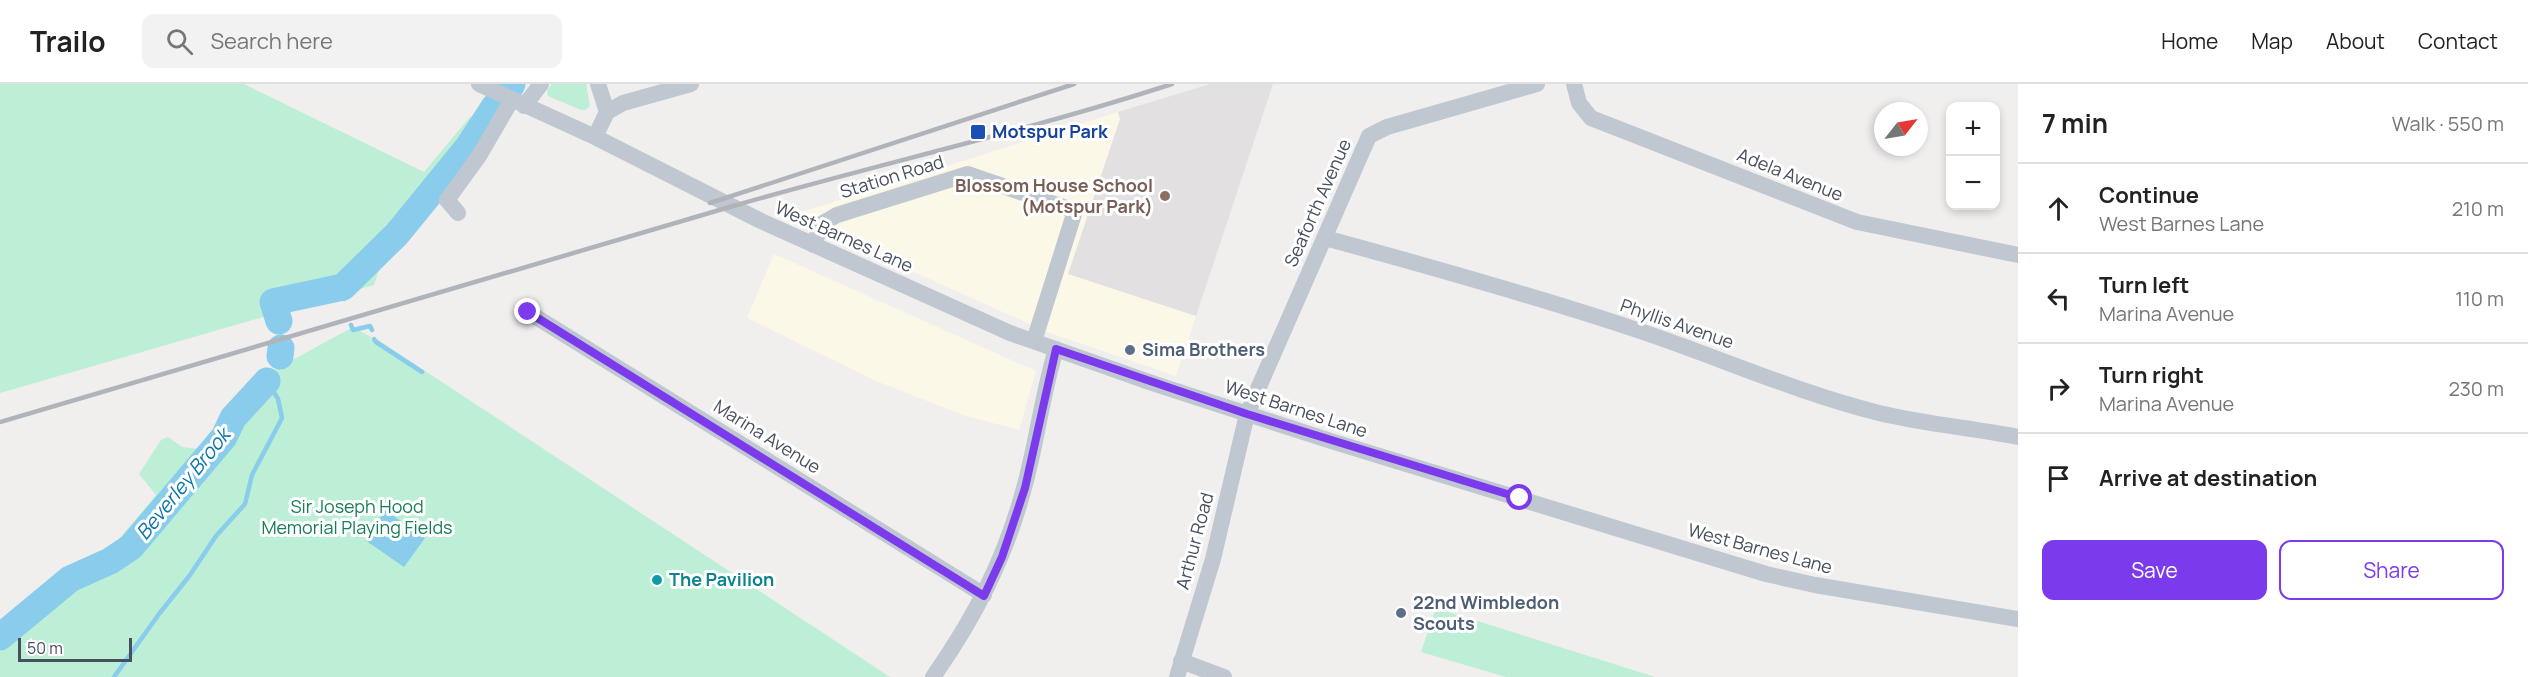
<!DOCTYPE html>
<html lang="en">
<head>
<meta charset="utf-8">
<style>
  :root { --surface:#fff; --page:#f2f2f2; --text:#222; --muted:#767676; --line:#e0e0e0; --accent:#7c3aed }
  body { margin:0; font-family:Manrope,sans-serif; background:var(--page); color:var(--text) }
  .controls { position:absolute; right:18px; top:18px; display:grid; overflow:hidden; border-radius:12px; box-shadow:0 3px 9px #0003 }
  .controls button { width:54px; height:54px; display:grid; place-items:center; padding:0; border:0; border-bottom:2px solid var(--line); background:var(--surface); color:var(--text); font:30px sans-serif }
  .compass { position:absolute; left:1874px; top:18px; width:54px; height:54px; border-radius:50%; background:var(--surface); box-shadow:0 3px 9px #0003; rotate:59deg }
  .scale { position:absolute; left:18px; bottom:15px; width:114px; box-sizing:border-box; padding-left:6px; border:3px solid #464f5c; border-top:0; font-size:16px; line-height:21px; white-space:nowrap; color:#464f5c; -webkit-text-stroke:4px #fff; paint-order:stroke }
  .stop { position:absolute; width:18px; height:18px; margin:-14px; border:4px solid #7c3aed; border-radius:50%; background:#fff }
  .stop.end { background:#7c3aed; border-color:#fff; box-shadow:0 2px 6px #0008 }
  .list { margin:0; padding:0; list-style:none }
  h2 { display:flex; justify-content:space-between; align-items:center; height:78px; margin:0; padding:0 24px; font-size:26px }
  h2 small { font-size:20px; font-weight:400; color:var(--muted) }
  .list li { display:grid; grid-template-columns:39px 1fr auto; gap:18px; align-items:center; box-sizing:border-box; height:90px; padding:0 24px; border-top:2px solid var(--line) }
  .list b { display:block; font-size:22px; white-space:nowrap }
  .list p { margin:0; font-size:20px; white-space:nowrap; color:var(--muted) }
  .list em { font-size:20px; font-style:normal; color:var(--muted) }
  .actions { display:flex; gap:12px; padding:18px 24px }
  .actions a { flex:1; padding:14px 0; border:2px solid var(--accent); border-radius:12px; text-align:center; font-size:21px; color:var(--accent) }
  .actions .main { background:var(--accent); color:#fff }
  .icon { flex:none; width:33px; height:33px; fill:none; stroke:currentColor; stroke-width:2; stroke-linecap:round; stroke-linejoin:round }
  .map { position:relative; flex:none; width:2018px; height:593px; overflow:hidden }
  header { display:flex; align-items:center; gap:36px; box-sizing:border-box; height:84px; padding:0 30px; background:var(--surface); border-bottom:2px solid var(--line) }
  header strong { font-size:28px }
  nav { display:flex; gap:33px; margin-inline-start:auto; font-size:21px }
  .search { width:420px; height:54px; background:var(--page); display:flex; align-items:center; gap:15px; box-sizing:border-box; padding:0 21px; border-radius:12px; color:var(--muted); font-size:22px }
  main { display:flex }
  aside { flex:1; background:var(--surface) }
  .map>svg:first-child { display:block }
  .commercial { fill:#fcf8e7 }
  .education { fill:#e2e0e0 }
  .green { fill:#bcefd5 }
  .water { fill:#89ccec }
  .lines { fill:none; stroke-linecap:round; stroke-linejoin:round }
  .stream { stroke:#89ccec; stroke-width:4.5 }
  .river { stroke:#89ccec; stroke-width:27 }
  .minor { stroke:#bfc7d0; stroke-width:16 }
  .rail { stroke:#b0b3b9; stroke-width:4.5 }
  .route { stroke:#7c3aed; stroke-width:8 }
  .transit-dot { fill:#1a4fb4; stroke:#fff; stroke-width:2 }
  .education-dot { fill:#8d6e63; stroke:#fff; stroke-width:2 }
  .service-dot { fill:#5c6f8a; stroke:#fff; stroke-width:2 }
  .culture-dot { fill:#0f9aa8; stroke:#fff; stroke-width:2 }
  .labels { text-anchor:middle; stroke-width:6; stroke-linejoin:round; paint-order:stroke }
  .transit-label { font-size:18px; font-weight:bold; fill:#164399; stroke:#fff; text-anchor:start }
  .street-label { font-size:18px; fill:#464f5c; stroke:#fff }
  .education-label { font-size:18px; font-weight:bold; fill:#785e54; stroke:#fff; text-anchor:end }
  .service-label { font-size:18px; font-weight:bold; fill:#4e5e75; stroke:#fff; text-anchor:start }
  .park-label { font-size:18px; fill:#177d56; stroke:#fff }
  .culture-label { font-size:18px; font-weight:bold; fill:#0d838f; stroke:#fff; text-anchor:start }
  .water-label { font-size:20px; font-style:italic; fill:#0c76a9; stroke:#fff }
</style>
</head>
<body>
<header>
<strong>Trailo</strong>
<div class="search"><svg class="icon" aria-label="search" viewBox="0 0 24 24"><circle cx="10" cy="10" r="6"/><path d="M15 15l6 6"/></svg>Search here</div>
<nav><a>Home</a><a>Map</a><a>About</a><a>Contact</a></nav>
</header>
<main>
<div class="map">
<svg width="2018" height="593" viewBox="0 0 2018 593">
  <rect width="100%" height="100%" fill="#f1eeee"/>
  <path class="commercial" d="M1118,28L1120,35L1069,190L1196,232L1176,292L1050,249L789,132Z
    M774,170L1036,287L1019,346L963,331L876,297L747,234Z"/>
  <path class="education" d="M1210,0H1273L1196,232L1068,190L1120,35L1118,28Z"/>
  <path class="green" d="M0,0H244L424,88L470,33L475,32L488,40V44L473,66L383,173L374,201L0,309Z
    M552,0H586L590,22L585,26H581L548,12L547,6Z
    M353,243L371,253L370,256L375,254L890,593H0V538L119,455L156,411L139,390L161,356L168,353L182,363L199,365L247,303L265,291Z
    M1436,524L1655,593H1506L1421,568Z"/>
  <path class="water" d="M385,426L425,454L404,483L365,456Z"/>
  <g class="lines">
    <path class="stream" d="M341,203L344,215
      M351,241L353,246L370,242L372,246
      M374,255L376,258L422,288
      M114,593L159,530L190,491L216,452L245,420L252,391L282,334L278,315L267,297"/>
    <path class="river" d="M511,2L512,0
      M279,237L273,218L343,203L397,150L468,63L494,23
      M280,272L281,264
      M0,553L70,495L110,477L131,463L224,353L233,334L267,297"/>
    <path class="minor" d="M479,0L595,53L761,137L1010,249L1155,300L1334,358L1766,490L1815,501L2018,535
      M1574,0L1579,19L1591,34L1857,138L2018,171
      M524,22L541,0
      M607,28L623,19L691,0
      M595,53L607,28L598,0
      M458,129L447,116L479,72L511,17
      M1325,154C1428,182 1532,211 1634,245C1716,272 1795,308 1879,329C1925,340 1972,344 2018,353
      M813,161L823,139L837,131L968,90L1069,125L1074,130L1034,257
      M528,228L984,511
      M1181,577L1224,593
      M933,593C975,533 1005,475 1024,404C1037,358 1042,311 1056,265
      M1177,593L1213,475L1247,330L1369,52L1387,43L1537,0"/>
    <path class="rail" d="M710,119L1074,0
      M0,338L733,122C879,80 1027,47 1172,0"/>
  </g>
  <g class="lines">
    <path class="route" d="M528,228L984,512L1002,473L1025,404L1056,265L1247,330L1520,414"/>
  </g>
  <rect class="transit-dot" x="970" y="40" width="16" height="16" rx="3"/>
  <circle class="education-dot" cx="1165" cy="112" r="6"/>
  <g class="service-dot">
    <circle cx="1130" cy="266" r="6"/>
    <circle cx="1401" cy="529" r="6"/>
  </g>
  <circle class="culture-dot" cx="657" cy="496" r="6"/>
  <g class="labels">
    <g class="transit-label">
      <text x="992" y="54">Motspur Park</text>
    </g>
    <g class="street-label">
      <text transform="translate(1790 91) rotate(22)" y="6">Adela Avenue</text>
      <text transform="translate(892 93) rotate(-17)" y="6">Station Road</text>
      <text transform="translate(1318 119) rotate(-66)" y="6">Seaforth Avenue</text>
      <text transform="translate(844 153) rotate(24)" y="6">West Barnes Lane</text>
      <text transform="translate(1677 240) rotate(19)" y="6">Phyllis Avenue</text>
      <text transform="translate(1296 325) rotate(18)" y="6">West Barnes Lane</text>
      <text transform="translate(767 353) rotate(32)" y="6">Marina Avenue</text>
      <text transform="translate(1195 457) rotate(-75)" y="6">Arthur Road</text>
      <text transform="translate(1760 465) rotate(15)" y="6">West Barnes Lane</text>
    </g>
    <g class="education-label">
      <text x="1153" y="108">Blossom House School<tspan x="1153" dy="21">(Motspur Park)</tspan></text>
    </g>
    <g class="service-label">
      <text x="1142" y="272">Sima Brothers</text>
      <text x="1413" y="525">22nd Wimbledon<tspan x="1413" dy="21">Scouts</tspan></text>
    </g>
    <g class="park-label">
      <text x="357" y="429">Sir Joseph Hood<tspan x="357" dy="21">Memorial Playing Fields</tspan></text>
    </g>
    <g class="culture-label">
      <text x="669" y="502">The Pavilion</text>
    </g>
    <g class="water-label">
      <text transform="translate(183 400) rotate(-51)" y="7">Beverley Brook</text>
    </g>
  </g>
</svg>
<div class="controls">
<button>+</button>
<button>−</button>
</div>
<svg class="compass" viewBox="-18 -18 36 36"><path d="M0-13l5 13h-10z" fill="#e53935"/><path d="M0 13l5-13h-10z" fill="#767676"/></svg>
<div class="scale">50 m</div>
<div class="stop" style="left:1520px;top:414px"></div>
<div class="stop end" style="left:528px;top:228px"></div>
</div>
<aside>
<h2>7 min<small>Walk · 550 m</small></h2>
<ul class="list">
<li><svg class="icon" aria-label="ahead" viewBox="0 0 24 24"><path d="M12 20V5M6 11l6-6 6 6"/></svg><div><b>Continue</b><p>West Barnes Lane</p></div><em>210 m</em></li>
<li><svg class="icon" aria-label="left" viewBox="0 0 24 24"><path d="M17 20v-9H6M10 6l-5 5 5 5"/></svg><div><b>Turn left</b><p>Marina Avenue</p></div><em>110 m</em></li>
<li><svg class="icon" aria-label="right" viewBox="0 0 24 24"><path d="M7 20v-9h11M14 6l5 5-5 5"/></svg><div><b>Turn right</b><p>Marina Avenue</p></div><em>230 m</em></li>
<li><svg class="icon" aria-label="arrive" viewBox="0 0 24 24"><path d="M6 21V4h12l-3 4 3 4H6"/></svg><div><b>Arrive at destination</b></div></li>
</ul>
<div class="actions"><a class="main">Save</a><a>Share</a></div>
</aside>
</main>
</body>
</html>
